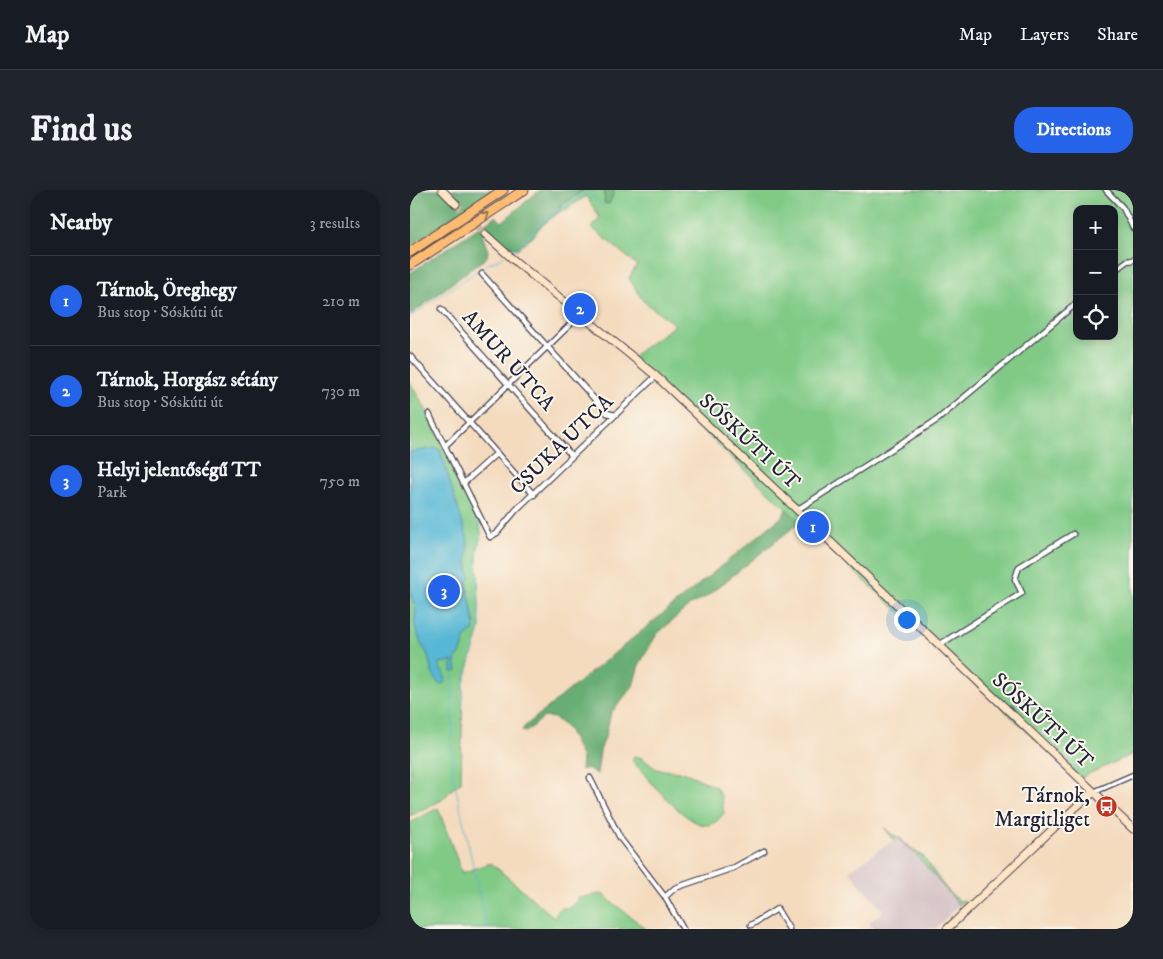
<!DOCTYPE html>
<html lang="en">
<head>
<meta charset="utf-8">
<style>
  :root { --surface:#171b24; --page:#20242c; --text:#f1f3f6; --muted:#9ea1a6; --line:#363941; --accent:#2563eb }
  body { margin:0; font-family:"IM FELL DW Pica",serif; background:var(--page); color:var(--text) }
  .controls { position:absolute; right:15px; top:15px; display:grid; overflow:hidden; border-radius:10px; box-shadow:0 2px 12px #0003 }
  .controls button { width:45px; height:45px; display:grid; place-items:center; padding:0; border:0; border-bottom:1px solid var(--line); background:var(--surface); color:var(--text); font:25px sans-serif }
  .you { position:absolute; left:496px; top:429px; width:18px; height:18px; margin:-12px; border:4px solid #fff; border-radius:50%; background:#1a73e8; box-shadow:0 0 0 8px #1a73e833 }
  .badge { display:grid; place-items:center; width:32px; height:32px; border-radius:50%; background:var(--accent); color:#fff; font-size:16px; font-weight:700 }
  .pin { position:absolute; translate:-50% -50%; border:2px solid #fff; box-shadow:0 1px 5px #0006 }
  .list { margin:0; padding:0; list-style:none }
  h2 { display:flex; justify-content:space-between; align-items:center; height:65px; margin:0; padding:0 20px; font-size:21px }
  h2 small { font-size:16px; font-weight:400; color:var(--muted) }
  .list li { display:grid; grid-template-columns:32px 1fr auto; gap:15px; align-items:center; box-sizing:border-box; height:90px; padding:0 20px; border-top:1px solid var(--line) }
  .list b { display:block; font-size:19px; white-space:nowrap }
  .list p { margin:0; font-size:16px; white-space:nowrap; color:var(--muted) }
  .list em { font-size:16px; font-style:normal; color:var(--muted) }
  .icon { flex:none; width:28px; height:28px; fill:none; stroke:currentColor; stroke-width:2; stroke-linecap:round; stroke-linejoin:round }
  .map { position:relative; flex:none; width:723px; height:739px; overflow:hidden; border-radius:20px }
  header { display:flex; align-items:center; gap:30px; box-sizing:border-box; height:70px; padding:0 25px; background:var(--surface); border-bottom:1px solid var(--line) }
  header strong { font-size:24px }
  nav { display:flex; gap:28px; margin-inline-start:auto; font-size:18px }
  .intro { display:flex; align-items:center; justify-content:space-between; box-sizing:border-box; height:120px; padding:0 30px }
  h1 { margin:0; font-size:35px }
  .button { padding:12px 22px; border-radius:20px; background:var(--accent); color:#fff; font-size:18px; font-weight:700 }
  main { display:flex; gap:30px; padding:0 30px }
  aside { flex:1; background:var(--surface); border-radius:20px; box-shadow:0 2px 12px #0003 }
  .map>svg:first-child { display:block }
  .industrial { fill:#d2bec2 }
  .green { fill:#80ca86; stroke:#517660; fill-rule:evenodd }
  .forest { fill:#68ae73; stroke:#456857 }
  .water { fill:#56b8d5; stroke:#3c6d88 }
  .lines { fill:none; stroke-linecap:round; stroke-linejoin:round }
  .stream { stroke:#56b8d5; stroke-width:1 }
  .secondary-tunnel { stroke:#cab6a4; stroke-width:7; stroke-dasharray:7 3.5; stroke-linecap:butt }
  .street-casing { stroke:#423e4f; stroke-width:7 }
  .secondary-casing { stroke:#423e4f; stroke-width:9 }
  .highway-casing { stroke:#423e4f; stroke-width:11 }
  .street { stroke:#fff; stroke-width:4.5 }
  .secondary { stroke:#ffe4c6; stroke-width:7 }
  .highway { stroke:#ffbb71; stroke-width:9 }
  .oneway { stroke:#906e56 }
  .labels { text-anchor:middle; stroke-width:4; stroke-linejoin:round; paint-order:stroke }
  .street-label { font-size:21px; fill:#22223b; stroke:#fbf7ec }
  .poi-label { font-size:21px; fill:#22223b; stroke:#fbf7ec; text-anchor:end }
</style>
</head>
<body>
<header>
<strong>Map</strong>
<nav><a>Map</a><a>Layers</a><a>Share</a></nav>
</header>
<div class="intro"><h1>Find us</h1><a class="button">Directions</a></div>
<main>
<aside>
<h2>Nearby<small>3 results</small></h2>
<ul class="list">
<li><span class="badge">1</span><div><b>Tárnok, Öreghegy</b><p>Bus stop · Sóskúti út</p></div><em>210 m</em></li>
<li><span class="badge">2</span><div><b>Tárnok, Horgász sétány</b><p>Bus stop · Sóskúti út</p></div><em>730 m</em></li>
<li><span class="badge">3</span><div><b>Helyi jelentőségű TT</b><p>Park</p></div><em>750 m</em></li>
</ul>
</aside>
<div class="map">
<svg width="723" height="739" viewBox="0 0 723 739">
  <rect width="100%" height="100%" fill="#fbf7ec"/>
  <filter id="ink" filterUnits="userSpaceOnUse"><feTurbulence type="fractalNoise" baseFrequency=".02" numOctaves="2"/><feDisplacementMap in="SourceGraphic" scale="10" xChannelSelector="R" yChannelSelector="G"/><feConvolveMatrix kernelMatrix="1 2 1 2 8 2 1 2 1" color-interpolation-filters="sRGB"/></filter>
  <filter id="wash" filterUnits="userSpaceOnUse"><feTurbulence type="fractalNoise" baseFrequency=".0096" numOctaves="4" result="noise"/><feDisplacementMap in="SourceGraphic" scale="20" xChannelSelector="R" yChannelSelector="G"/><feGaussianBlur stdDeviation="1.12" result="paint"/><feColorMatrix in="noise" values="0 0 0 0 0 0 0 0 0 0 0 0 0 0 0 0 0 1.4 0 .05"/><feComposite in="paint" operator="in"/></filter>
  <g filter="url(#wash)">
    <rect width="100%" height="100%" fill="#f4dbbe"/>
    <path class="industrial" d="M488,647L497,657L503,661L549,715L525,739H465L459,733L473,721L439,681Z"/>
    <path class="green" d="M174,0H195L194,4L199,13L205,0H723V564L676,585L670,591L522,452L390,332L241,192L219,169L265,135L233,111L219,88L227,75L181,37L190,28L176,6L154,21L149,16ZM667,19H704V146H667Z
      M0,192L14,216L68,328L71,344L67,363L70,439L53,496L51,592L42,599L32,610L0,626Z
      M224,566L232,568L246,579L276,583L306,597L311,606L314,623C310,628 305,634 298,635C276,637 236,586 222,570Z
      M28,618L52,683L81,673L145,728L146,723L151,718C161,719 163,715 168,708L192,704L236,739H0V633Z
      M474,637L481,644L490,648L499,657L514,667L530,691L540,703L550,711L555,710L549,715L503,661L497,657L488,647L484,650Z"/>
    <path class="forest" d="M0,0H83L0,56Z
      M130,0H174L149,16L152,20L129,38L123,47L107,59L89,51L79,40L72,44L78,61L77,67L0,125V83L86,26L92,32Z
      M195,0H205L199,14L194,13Z
      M376,318L390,332L296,407L280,415L247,444L229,475L223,496L201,523L196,544L190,561L187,584L177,578L171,580L172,568L158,539L145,528L134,527L116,542L112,541L114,537L374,325Z"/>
    <path class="water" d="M25,258L30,260L57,347L58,354L57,375L60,387L57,394L65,435L63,441C51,446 55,463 45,470L47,481L42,482V471L29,473C30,481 34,482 36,491L32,494H29L23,485L17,463L11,454L4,433L6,422L0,400V262Z"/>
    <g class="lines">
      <path class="stream" d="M101,62L118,47L131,32L174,3L180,4L193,16
        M0,127L77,74L86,71L94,66
        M0,257L2,262
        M43,483L42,581L77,739
        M52,518L53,496L70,439L67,363L71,344V337L58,307"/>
    </g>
  </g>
  <g filter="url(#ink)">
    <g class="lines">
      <path class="secondary-tunnel" d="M46,14L75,44"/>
      <defs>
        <path id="street" d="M696,0L713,18L723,38
          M704,81L717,71L723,70
          M72,84L197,223L205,225
          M31,119L162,266
          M0,166L124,305
          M19,224L80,347L87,343L106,320L246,186
          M36,255L171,124
          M54,293L87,263
          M387,320L527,230L667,113
          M529,455L612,403L605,389L609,377L663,344
          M180,588L210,648L255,707L273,739
          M684,602L723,585
          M255,707L265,698L323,678L354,661
          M341,735L367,719L379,739"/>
        <path id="secondary" d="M32,0L46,14
          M75,44L106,72L246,186L723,639
          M537,739L666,617L684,602"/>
        <path id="highway" d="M0,62L93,0
          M0,75L114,0"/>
      </defs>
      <use href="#street" class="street-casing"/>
      <use href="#secondary" class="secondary-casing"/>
      <use href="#highway" class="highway-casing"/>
      <use href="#street" class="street"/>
      <use href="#secondary" class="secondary"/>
      <use href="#highway" class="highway"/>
    </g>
    <defs><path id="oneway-chevron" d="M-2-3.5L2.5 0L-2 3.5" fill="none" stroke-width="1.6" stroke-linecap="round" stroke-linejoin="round" transform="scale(1.25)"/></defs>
    <use class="oneway" href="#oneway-chevron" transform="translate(76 25) rotate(-34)"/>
  </g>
  <defs>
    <symbol id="bus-disc" viewBox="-11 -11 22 22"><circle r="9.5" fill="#c8321e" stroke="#fbf7ec"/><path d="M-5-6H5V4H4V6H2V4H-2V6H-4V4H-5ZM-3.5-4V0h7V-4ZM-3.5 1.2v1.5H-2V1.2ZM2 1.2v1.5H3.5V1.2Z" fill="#fff"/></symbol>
  </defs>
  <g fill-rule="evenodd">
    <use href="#bus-disc" x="684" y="604" width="25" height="25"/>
  </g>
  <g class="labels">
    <g class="street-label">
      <text transform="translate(99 170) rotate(48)" y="7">AMUR UTCA</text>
      <text transform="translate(340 251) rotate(43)" y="7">SÓSKÚTI ÚT</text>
      <text transform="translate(151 254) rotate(-44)" y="7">CSUKA UTCA</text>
      <text transform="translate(633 530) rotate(43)" y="7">SÓSKÚTI ÚT</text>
    </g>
    <g class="poi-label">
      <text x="680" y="612">Tárnok,<tspan x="680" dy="24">Margitliget</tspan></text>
    </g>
  </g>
</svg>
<div class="controls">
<button>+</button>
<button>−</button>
<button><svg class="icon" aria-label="locate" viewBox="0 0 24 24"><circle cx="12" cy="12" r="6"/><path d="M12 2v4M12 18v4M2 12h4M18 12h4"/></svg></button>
</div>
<div class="you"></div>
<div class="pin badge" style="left:403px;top:337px">1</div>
<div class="pin badge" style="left:170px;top:119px">2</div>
<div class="pin badge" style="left:34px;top:401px">3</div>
</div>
</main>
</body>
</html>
